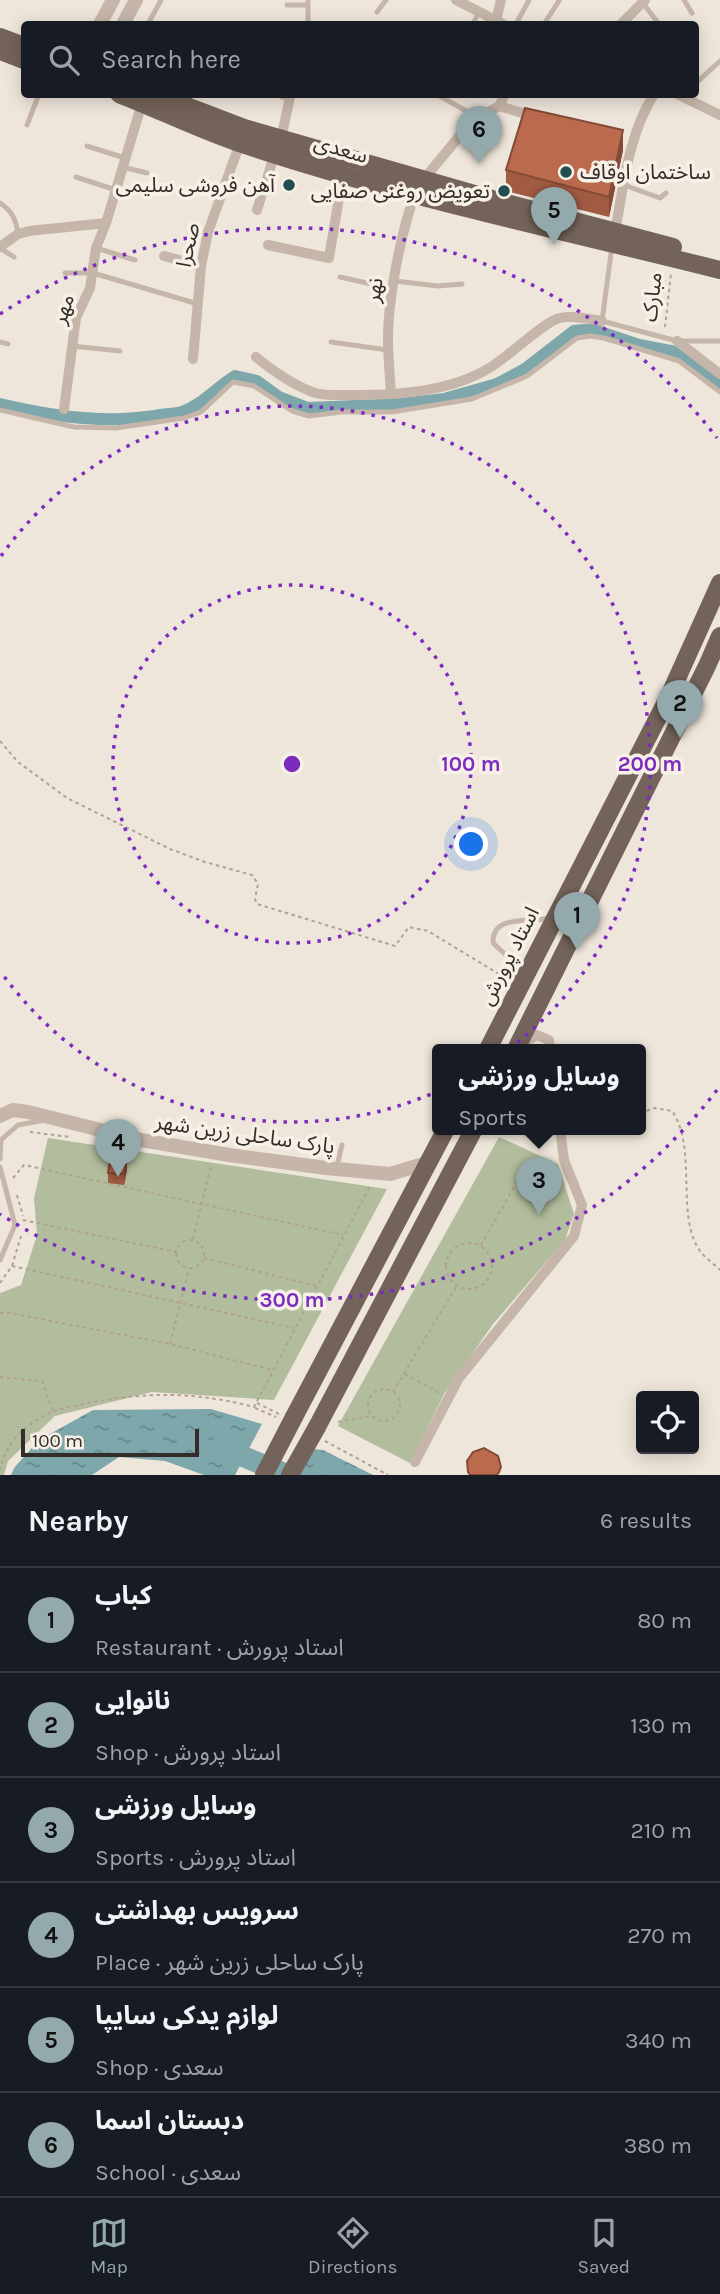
<!DOCTYPE html>
<html lang="en">
<head>
<meta charset="utf-8">
<style>
  :root { --surface:#171b24; --page:#20242c; --text:#f1f3f6; --muted:#9ea1a6; --line:#363941; --accent:#93a9ac }
  body { margin:0; font-family:Karla,"Noto Sans Arabic",sans-serif; background:var(--page); color:var(--text) }
  .controls { position:absolute; right:21px; bottom:21px; display:grid; overflow:hidden; border-radius:7px; box-shadow:0 4px 18px #0003 }
  .controls button { width:63px; height:63px; display:grid; place-items:center; padding:0; border:0; border-bottom:2px solid var(--line); background:var(--surface); color:var(--text); font:35px sans-serif }
  .scale { position:absolute; left:21px; bottom:18px; width:178px; box-sizing:border-box; padding-left:7px; border:4px solid #342c28; border-top:0; font-size:19px; line-height:24px; white-space:nowrap; color:#342c28; -webkit-text-stroke:5px #f7f0e7; paint-order:stroke }
  .you { position:absolute; left:472px; top:845px; width:24px; height:24px; margin:-18px; border:5px solid #fff; border-radius:50%; background:#1a73e8; box-shadow:0 0 0 10px #1a73e833 }
  .badge { display:grid; place-items:center; width:46px; height:46px; border-radius:50%; background:var(--accent); color:#111; font-size:23px; font-weight:700 }
  .pin { position:absolute; translate:-50% -58px; filter:drop-shadow(0 2px 4px #0008) }
  .pin::after { content:''; position:absolute; top:37px; width:24px; height:21px; background:inherit; clip-path:polygon(0 0,100% 0,50% 100%) }
  .popup { position:absolute; left:432px; top:1044px; width:214px; height:91px; box-sizing:border-box; display:grid; place-content:center; border-radius:7px; background:var(--surface); filter:drop-shadow(0 2px 5px #0005); font-size:23px; white-space:nowrap; color:var(--muted) }
  .popup b { font-size:26px; color:var(--text) }
  .popup::after { content:''; position:absolute; left:50%; top:100%; margin-left:-14px; border:14px solid transparent; border-top-color:var(--surface) }
  .list { margin:0; padding:0; list-style:none }
  h2 { display:flex; justify-content:space-between; align-items:center; height:91px; margin:0; padding:0 28px; font-size:30px }
  h2 small { font-size:23px; font-weight:400; color:var(--muted) }
  .list li { display:grid; grid-template-columns:46px 1fr auto; gap:21px; align-items:center; box-sizing:border-box; height:105px; padding:0 28px; border-top:2px solid var(--line) }
  .list b { display:block; font-size:26px; white-space:nowrap }
  .list p { margin:0; font-size:23px; white-space:nowrap; color:var(--muted) }
  .list em { font-size:23px; font-style:normal; color:var(--muted) }
  .icon { flex:none; width:38px; height:38px; fill:none; stroke:currentColor; stroke-width:2; stroke-linecap:round; stroke-linejoin:round }
  .map { position:relative; flex:none; width:720px; height:1475px; overflow:hidden }
  .search { position:absolute; background:var(--surface); box-shadow:0 4px 18px #0003; left:21px; right:21px; top:21px; height:77px; display:flex; align-items:center; gap:18px; box-sizing:border-box; padding:0 24px; border-radius:7px; color:var(--muted); font-size:26px }
  .sheet { height:721px; background:var(--surface) }
  nav { display:flex; justify-content:space-around; align-items:center; box-sizing:border-box; height:98px; border-top:2px solid var(--line); background:var(--surface); font-size:19px; color:var(--muted) }
  nav a { display:grid; justify-items:center; gap:4px }
  nav .on { color:var(--accent) }
  .map>svg:first-child { display:block }
  .green { fill:#b2bd9d }
  .water { fill:url(#water-ripples) }
  .lines { fill:none; stroke-linecap:round; stroke-linejoin:round }
  .canal { stroke:#7da7aa; stroke-width:12 }
  .river { stroke:#7da7aa; stroke-width:21 }
  .path { stroke:#b2a193; stroke-width:2; stroke-dasharray:3.5 3.5; stroke-linecap:butt }
  .service { stroke:#c6b6a9; stroke-width:5 }
  .minor { stroke:#c6b6a9; stroke-width:10 }
  .tertiary { stroke:#c6b6a9; stroke-width:14 }
  .primary { stroke:#74635a; stroke-width:18 }
  .primary-bridge { stroke:#74635a; stroke-width:18 }
  .wall { fill:#a15b43 }
  .shaded-wall { fill:#834a37 }
  .building { fill:#bb6a4e; stroke:#834a37; stroke-width:2 }
  .ring { fill:none; stroke:#7b2cbf; stroke-width:3.5; stroke-dasharray:3.5 7 }
  .poi-dot { fill:#214e51; stroke:#f7f0e7; stroke-width:2.5 }
  .labels { text-anchor:middle; stroke-width:7; stroke-linejoin:round; paint-order:stroke }
  .street-label { font-size:21px; fill:#342c28; stroke:#f7f0e7 }
  .poi-label { font-size:21px; fill:#342c28; stroke:#f7f0e7; text-anchor:end }
  .centre { fill:#7b2cbf; stroke:#f7f0e7; stroke-width:3.5 }
  .ring-label { font-size:21px; text-anchor:middle; font-weight:bold; fill:#7b2cbf; stroke:#f7f0e7; stroke-width:7; stroke-linejoin:round; paint-order:stroke }
</style>
</head>
<body>
<div class="map">
<svg width="720" height="1475" viewBox="0 0 720 1475">
  <defs>
    <pattern id="water-ripples" width="26" height="14" patternUnits="userSpaceOnUse" patternTransform="scale(1.75)"><rect width="26" height="14" fill="#7da7aa"/><path d="M2 4q2-2 4 0t4 0M15 11q2-2 4 0t4 0" fill="none" stroke="#67888a"/></pattern>
  </defs>
  <rect width="100%" height="100%" fill="#efe6db"/>
  <path class="green" d="M499,1137L558,1164L574,1214L565,1240L493,1324L444,1394L410,1463L338,1426Z
    M48,1138L387,1189L274,1400L152,1392L55,1416L8,1461L4,1475H0V1293L21,1285L37,1235L34,1198Z"/>
  <path class="water" d="M211,1409L262,1424L235,1475H204L165,1461L119,1457L92,1475H11L14,1468L39,1440L93,1410Z
    M312,1449L323,1450L373,1475H298Z"/>
  <g class="lines">
    <path class="canal" d="M0,404C52,416 102,424 155,416C164,414 173,414 182,412C202,405 217,387 235,376L257,381L279,397L308,408L402,404L444,399L497,384L525,369L574,331L584,330H594L639,345L681,353L720,384"/>
    <path class="river" d="M220,1447L288,1475"/>
    <path class="path" d="M665,327L671,273
      M0,741L18,762L67,798L170,849L205,862L252,875L258,884L255,899L257,904L395,946L409,927L428,931L507,979
      M640,1113L655,1108L672,1111C698,1148 675,1216 700,1251C705,1258 714,1264 720,1270
      M30,1132L70,1137
      M13,1178L24,1165L343,1235
      M17,1195L23,1216
      M23,1220L176,1252
      M193,1239L211,1166
      M176 1254a14 14 0 1 1 28 0a14 14 0 1 1-28 0Z
      M446 1266a23 23 0 1 1 46 0a23 23 0 1 1-46 0Z
      M481,1245L530,1159
      M204,1258L317,1286
      M12,1266L294,1328
      M0,1283L12,1266L21,1236
      M0,1313H10L170,1344L273,1370
      M170,1344L189,1269
      M405,1374L439,1393
      M0,1377L42,1381L53,1411C25,1425 7,1439 0,1470
      M368 1405a16 16 0 1 1 32 0a16 16 0 1 1-32 0Z
      M393,1392L456,1287
      M257,1403L279,1414
      M255,1408L276,1417
      M53,1411C125,1393 181,1388 254,1407L370,1186
      M338,1422L370,1416
      M325,1441L388,1475"/>
    <path class="service" d="M684,0L692,13
      M642,2L659,24
      M287,5H308
      M377,12L386,0
      M148,24L161,0
      M308,24V0
      M473,24L479,12
      M516,24L529,0
      M544,24L559,1
      M696,83L720,61
      M436,94L479,118
      M27,125L39,94
      M87,146L125,158
      M122,167L147,173
      M76,177L116,190
      M624,185L660,198L666,193
      M0,203C12,211 16,219 18,234
      M612,246L602,321L677,341H720
      M0,248L14,257
      M96,248L135,260
      M65,273H93L198,304
      M340,277L394,289
      M395,281L438,286L462,284
      M0,342L8,344
      M331,342L388,350
      M72,346L120,351
      M0,410L74,427L116,428L184,418L201,412L233,382L254,386L292,411L309,416L342,412H392L472,399L527,376L577,338L590,336L604,338L679,361L720,392
      M517,980L507,956L493,943C492,913 530,924 549,918
      M0,1159L1,1140L18,1125L45,1120
      M337,1166L342,1145
      M0,1167L15,1225L0,1260"/>
    <path class="minor" d="M456,0L503,24
      M496,21L501,0
      M621,24L645,0
      M677,94L720,115
      M499,106L536,117
      M281,139L290,97L282,94
      M424,179L471,122L499,106L505,94
      M257,210L275,153
      M615,232C624,184 628,136 654,94
      M268,245L329,258L343,174
      M0,247L18,234L29,231L106,223
      M164,256L201,266
      M677,341L720,374
      M256,357C273,371 293,385 315,393C326,396 340,395 352,395C398,395 451,392 491,367C508,357 546,320 560,318C573,315 589,319 602,321
      M193,359L201,266L208,232L240,143
      M391,394C390,376 388,358 388,339C388,298 401,232 415,194
      M64,409L76,318L90,288L96,248L106,223L142,103
      M537,1035L549,1040L550,1049
      M520,1044L537,1035
      M415,1462L459,1378L574,1236L582,1205L564,1160L560,1129"/>
    <path class="tertiary" d="M100,24L113,0
      M123,24L136,0
      M0,1116L13,1110L28,1112L141,1140L229,1155L326,1168L390,1174L430,1162"/>
    <path class="primary" d="M0,37L24,46
      M0,51L24,60
      M119,94C160,110 200,130 242,144C398,196 561,230 720,270
      M155,94L244,128L510,204L673,247
      M488,1049L670,694L720,583
      M516,1049L707,666L720,636
      M294,1417L446,1129
      M317,1427L474,1129"/>
    <path class="primary-bridge" d="M264,1475L294,1417
      M290,1475L317,1427"/>
  </g>
  <path class="wall" d="M623,150L609,217L506,191V170Z
    M127,1170L124,1185L108,1183V1173Z"/>
  <path class="shaded-wall" d="M623,130V150L609,217V197Z
    M127,1160V1170L124,1185V1174Z"/>
  <path class="building" d="M525,108L623,130L609,197L506,170Z
    M111,1156L127,1160L124,1174L108,1173Z
    M484,1448L498,1456L501,1467L499,1472L497,1475H470L468,1472L467,1461L473,1452Z"/>
  <g class="ring">
    <circle cx="292" cy="764" r="179"/>
    <path d="M1 556A358 358 0 1 1 1 972"/>
    <path d="M717 1090A536 536 0 0 1 0 1214M0 314A536 536 0 0 1 717 438"/>
  </g>
  <g class="poi-dot">
    <circle cx="566" cy="172" r="7"/>
    <circle cx="289" cy="185" r="7"/>
    <circle cx="504" cy="191" r="7"/>
  </g>
  <g class="labels">
    <g class="street-label">
      <text transform="translate(341 149) rotate(16)" y="7">سعدی</text>
      <text transform="translate(188 245) rotate(-78)" y="7">صحرا</text>
      <text transform="translate(374 290) rotate(-81)" y="7">نهر</text>
      <text transform="translate(652 297) rotate(-84)" y="7">مبارک</text>
      <text transform="translate(63 309) rotate(-71)" y="7">مهر</text>
      <text transform="translate(509 956) rotate(-63)" y="7">استاد پرورش</text>
      <text transform="translate(245 1134) rotate(8)" y="7">پارک ساحلی زرین شهر</text>
    </g>
    <g class="poi-label">
      <text x="580" y="179" text-anchor="start">ساختمان اوقاف</text>
      <text x="275" y="192">آهن فروشی سلیمی</text>
      <text x="490" y="198">تعویض روغنی صفایی</text>
    </g>
  </g>
  <circle cx="292" cy="764" r="10" class="centre"/>
  <g class="ring-label">
    <text x="471" y="771">100 m</text>
    <text x="650" y="771">200 m</text>
    <text x="292" y="1307">300 m</text>
  </g>
</svg>
<div class="controls">
<button><svg class="icon" aria-label="locate" viewBox="0 0 24 24"><circle cx="12" cy="12" r="6"/><path d="M12 2v4M12 18v4M2 12h4M18 12h4"/></svg></button>
</div>
<div class="scale">100 m</div>
<div class="you"></div>
<div class="pin badge" style="left:577px;top:950px">1</div>
<div class="pin badge" style="left:680px;top:738px">2</div>
<div class="pin badge" style="left:539px;top:1215px">3</div>
<div class="popup"><b>وسایل ورزشی</b>Sports</div>
<div class="pin badge" style="left:118px;top:1177px">4</div>
<div class="pin badge" style="left:554px;top:245px">5</div>
<div class="pin badge" style="left:479px;top:164px">6</div>
<div class="search"><svg class="icon" aria-label="search" viewBox="0 0 24 24"><circle cx="10" cy="10" r="6"/><path d="M15 15l6 6"/></svg>Search here</div>
</div>
<section class="sheet">
<h2>Nearby<small>6 results</small></h2>
<ul class="list">
<li><span class="badge">1</span><div><b>کباب</b><p>Restaurant · استاد پرورش</p></div><em>80 m</em></li>
<li><span class="badge">2</span><div><b>نانوایی</b><p>Shop · استاد پرورش</p></div><em>130 m</em></li>
<li><span class="badge">3</span><div><b>وسایل ورزشی</b><p>Sports · استاد پرورش</p></div><em>210 m</em></li>
<li><span class="badge">4</span><div><b>سرویس بهداشتی</b><p>Place · پارک ساحلی زرین شهر</p></div><em>270 m</em></li>
<li><span class="badge">5</span><div><b>لوازم یدکی سایپا</b><p>Shop · سعدی</p></div><em>340 m</em></li>
<li><span class="badge">6</span><div><b>دبستان اسما</b><p>School · سعدی</p></div><em>380 m</em></li>
</ul>
</section>
<nav>
<a class="on"><svg class="icon" aria-label="map" viewBox="0 0 24 24"><path d="M3 6l6-2 6 2 6-2v14l-6 2-6-2-6 2zM9 4v14M15 6v14"/></svg>Map</a>
<a><svg class="icon" aria-label="directions" viewBox="0 0 24 24"><path d="M12 3l9 9-9 9-9-9zM9 14v-3h6M13 9l2 2-2 2"/></svg>Directions</a>
<a><svg class="icon" aria-label="saved" viewBox="0 0 24 24"><path d="M7 4h10v16l-5-4-5 4z"/></svg>Saved</a>
</nav>
</body>
</html>
